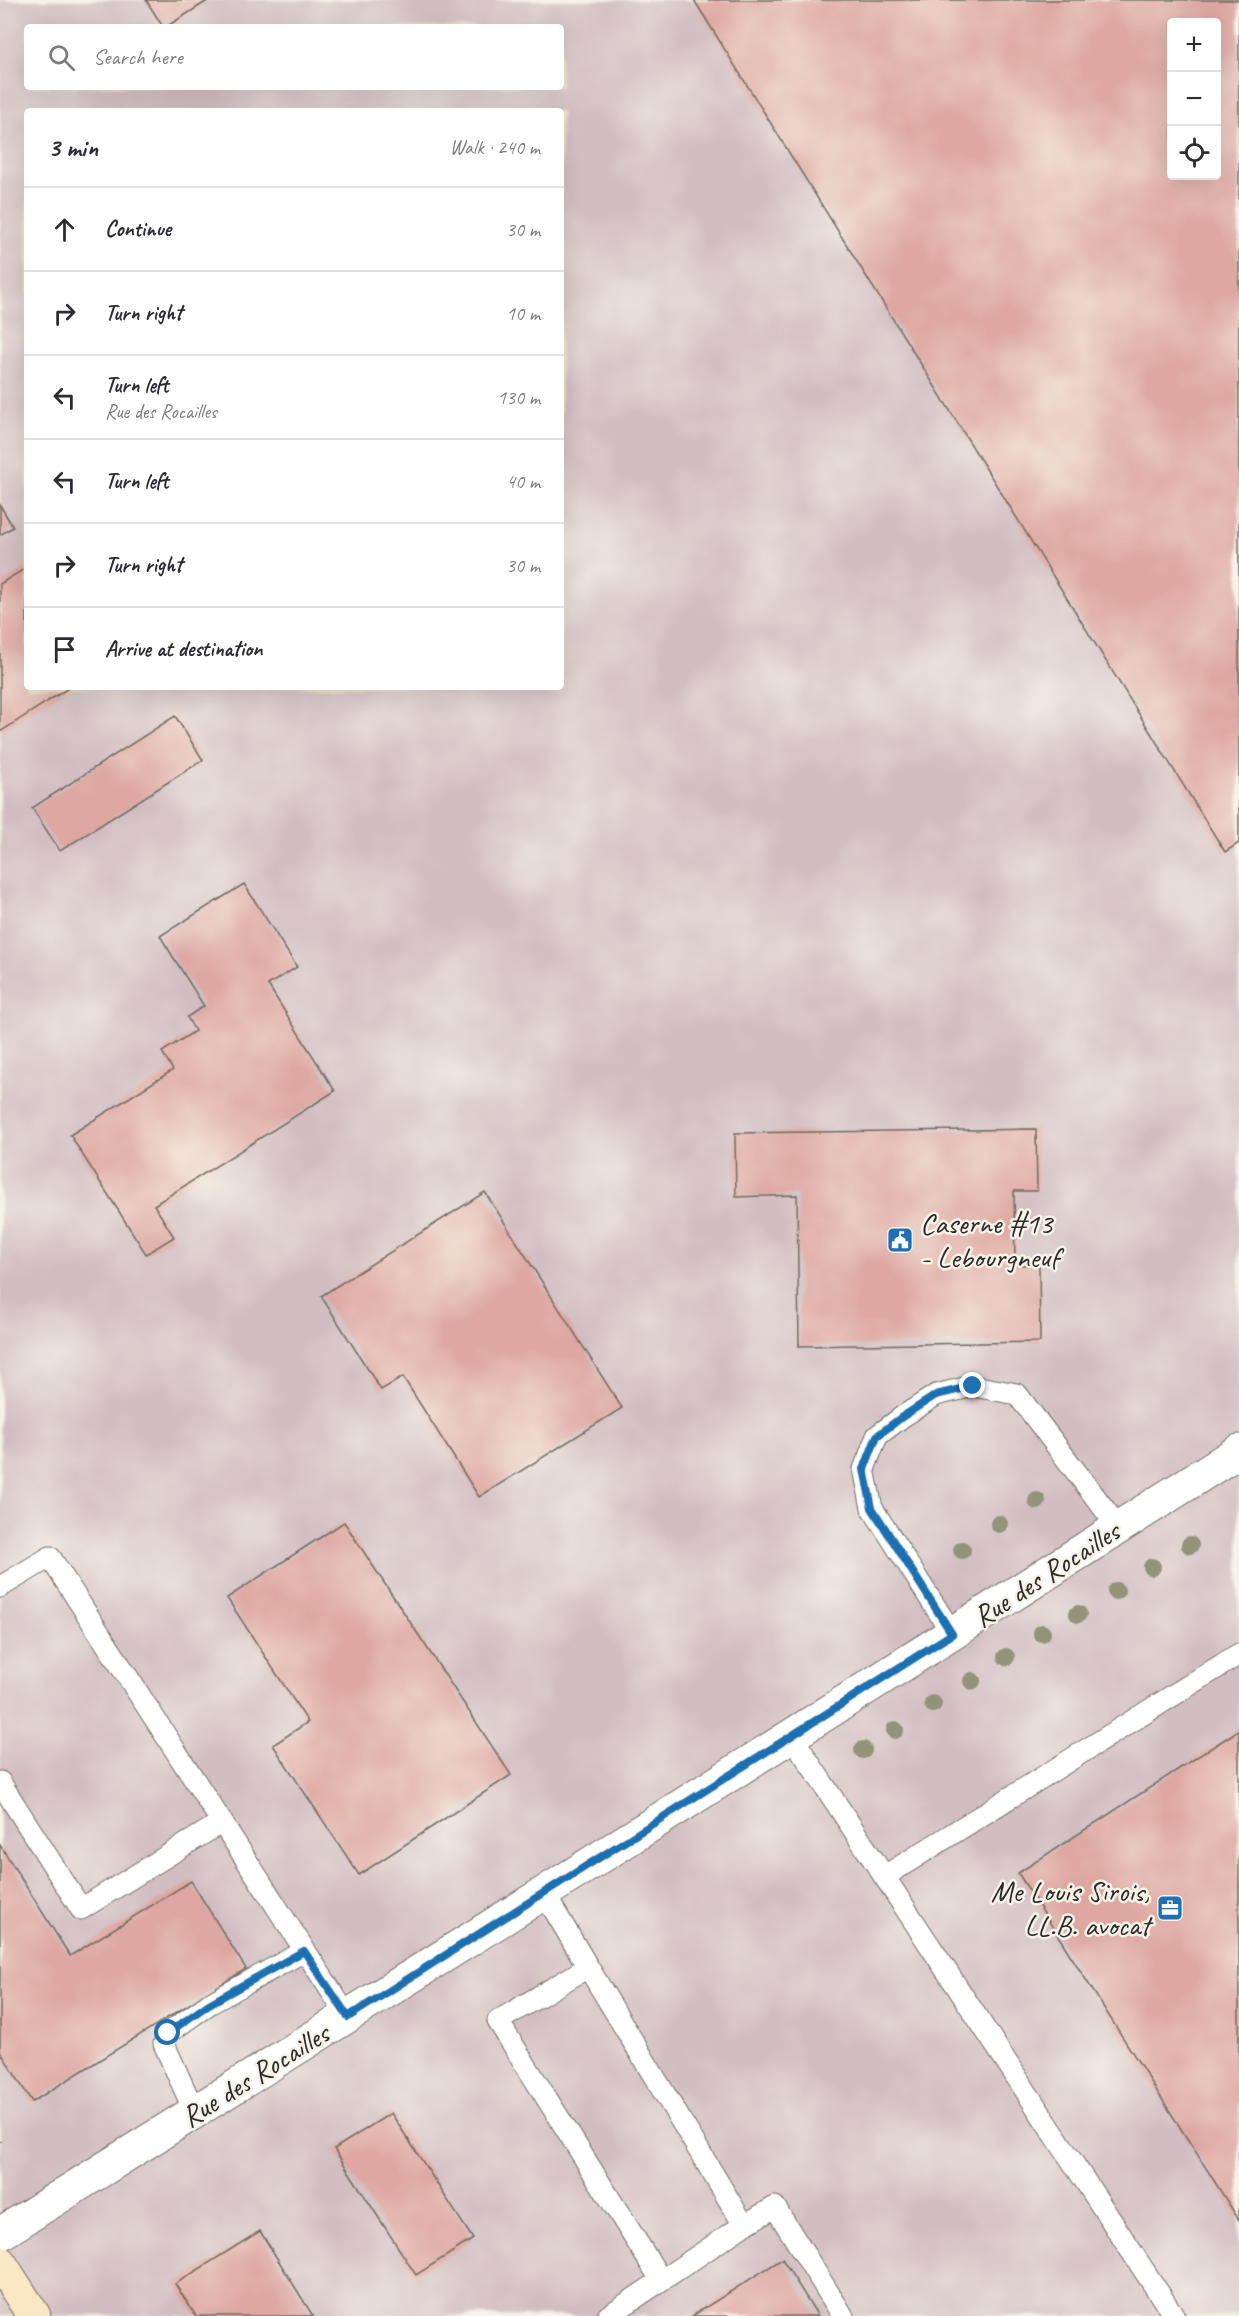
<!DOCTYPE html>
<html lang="en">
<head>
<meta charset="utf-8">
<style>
  :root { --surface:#fff; --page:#f2f2f3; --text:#2b2b33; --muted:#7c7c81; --line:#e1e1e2 }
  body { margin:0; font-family:Caveat,sans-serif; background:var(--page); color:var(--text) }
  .controls { position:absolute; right:18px; top:18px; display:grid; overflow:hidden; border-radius:6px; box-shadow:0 6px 24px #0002 }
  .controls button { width:54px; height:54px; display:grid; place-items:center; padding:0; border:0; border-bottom:2px solid var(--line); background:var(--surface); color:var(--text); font:30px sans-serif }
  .stop { position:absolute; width:18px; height:18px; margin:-14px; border:4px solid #1f6fb2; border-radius:50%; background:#fff }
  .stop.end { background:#1f6fb2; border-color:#fff; box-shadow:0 2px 6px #0008 }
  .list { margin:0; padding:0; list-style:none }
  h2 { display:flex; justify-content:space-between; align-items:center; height:78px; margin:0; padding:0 24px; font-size:26px }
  h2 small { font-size:20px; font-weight:400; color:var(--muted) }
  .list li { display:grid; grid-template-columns:39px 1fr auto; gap:18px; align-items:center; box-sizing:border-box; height:84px; padding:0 24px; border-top:2px solid var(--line) }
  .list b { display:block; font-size:22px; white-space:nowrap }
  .list p { margin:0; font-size:20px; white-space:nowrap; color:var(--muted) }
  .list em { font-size:20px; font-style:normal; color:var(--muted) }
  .icon { flex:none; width:33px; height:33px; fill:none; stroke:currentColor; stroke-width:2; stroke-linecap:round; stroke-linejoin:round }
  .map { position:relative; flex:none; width:1239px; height:2316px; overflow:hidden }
  .search { position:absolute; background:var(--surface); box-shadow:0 6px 24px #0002; left:24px; top:24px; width:540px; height:66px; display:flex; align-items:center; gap:15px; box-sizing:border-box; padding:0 21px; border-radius:6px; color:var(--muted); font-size:22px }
  .panel { position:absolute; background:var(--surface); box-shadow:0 6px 24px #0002; left:24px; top:108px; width:540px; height:582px; border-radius:6px }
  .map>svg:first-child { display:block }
  .industrial { fill:#d2bec2; fill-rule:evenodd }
  .building { fill:#dea7a1; fill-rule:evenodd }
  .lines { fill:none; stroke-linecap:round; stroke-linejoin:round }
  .service-casing { stroke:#706b60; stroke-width:23 }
  .tertiary-casing { stroke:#706b60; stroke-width:35 }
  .secondary-casing { stroke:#706b60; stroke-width:35 }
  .path { stroke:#706b60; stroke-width:4; stroke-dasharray:4.5 4.5; stroke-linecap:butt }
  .service { stroke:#fff; stroke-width:21 }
  .tertiary { stroke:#fff; stroke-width:33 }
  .secondary { stroke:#fae7c3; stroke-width:33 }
  .tree { fill:#93937a }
  .route { stroke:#1f6fb2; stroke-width:8 }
  .labels { text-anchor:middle; stroke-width:5; stroke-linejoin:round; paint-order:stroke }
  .poi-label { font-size:30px; fill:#2b2b2b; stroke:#f7f3e8; text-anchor:start }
  .street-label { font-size:30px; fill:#2b2b2b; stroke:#f7f3e8 }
</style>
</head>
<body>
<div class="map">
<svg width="1239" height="2316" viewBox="0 0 1239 2316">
  <rect width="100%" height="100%" fill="#f7f3e8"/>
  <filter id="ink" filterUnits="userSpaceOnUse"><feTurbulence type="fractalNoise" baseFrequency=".0167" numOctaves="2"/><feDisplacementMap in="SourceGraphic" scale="12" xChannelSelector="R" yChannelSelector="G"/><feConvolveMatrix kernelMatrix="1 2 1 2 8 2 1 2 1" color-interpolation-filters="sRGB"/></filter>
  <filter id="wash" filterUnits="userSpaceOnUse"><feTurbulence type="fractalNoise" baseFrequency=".008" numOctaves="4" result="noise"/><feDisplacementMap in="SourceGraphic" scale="24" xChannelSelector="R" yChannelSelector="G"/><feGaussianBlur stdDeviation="1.35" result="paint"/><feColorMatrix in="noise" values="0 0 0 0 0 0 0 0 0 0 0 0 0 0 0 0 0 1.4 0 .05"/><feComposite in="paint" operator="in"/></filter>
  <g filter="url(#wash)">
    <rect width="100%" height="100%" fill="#efe1c3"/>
    <path class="industrial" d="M0,0H1239V2316H0ZM1172,22H1216V176H1172ZM27,27H561V87H27ZM27,111H561V687H27Z"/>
    <g id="blocks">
      <path class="building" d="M146,0H209L166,27H163Z
        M694,0H1239V843L1225,852ZM1172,22H1216V176H1172Z
        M0,505L13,527L0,535Z
        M27,567V687H70L0,732V584Z
        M175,716L203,760L60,851L32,808Z
        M244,884L297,967L268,985L335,1091L154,1205L174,1237L146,1254L70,1135L173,1070L162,1052L195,1031L187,1017L204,1006L160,936Z
        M1036,1129L1037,1191H1014L1015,1265H1039L1040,1342L799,1346L797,1195L736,1197L735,1133Z
        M485,1192L622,1408L479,1497L403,1377L381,1390L321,1296Z
        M344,1522L511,1775L359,1875L273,1745L308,1722L227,1598Z
        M1239,1730V2220L1018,1873Z
        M0,1845L70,1956L191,1881L246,1969L32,2102L0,2051Z
        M391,2113L473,2239L416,2275L334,2149Z
        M260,2231L313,2316H196L175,2284Z
        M782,2259L818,2316H692Z"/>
    </g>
  </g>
  <g filter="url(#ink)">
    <use href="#blocks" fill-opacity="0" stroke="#706b60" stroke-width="1.5"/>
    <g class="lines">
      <defs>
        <path id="service" d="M0,1587L50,1557L348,2017
          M952,1633L872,1508L864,1469L877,1436L902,1417L936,1395L973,1386L1017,1394L1118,1527
          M791,1735L1174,2316
          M0,1782L81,1909L222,1822
          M885,1876L1239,1654
          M544,1893L588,1967
          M195,2113L164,2044L168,2033L209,2004L304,1951
          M661,2280L498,2021L588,1967L744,2225
          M608,2316L744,2225L775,2207L843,2316"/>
        <path id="tertiary" d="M0,2234L544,1893L1239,1451"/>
        <path id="secondary" d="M0,2263L34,2316"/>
      </defs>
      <use href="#service" class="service-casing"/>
      <use href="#tertiary" class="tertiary-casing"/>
      <use href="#secondary" class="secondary-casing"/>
      <path class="path" d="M0,2141V2142"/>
      <use href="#service" class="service"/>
      <use href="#tertiary" class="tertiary"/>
      <use href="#secondary" class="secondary"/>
    </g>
    <g class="tree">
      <circle cx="1037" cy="1501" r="9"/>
      <circle cx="999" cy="1524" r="9"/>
      <circle cx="1190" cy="1545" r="9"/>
      <circle cx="962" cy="1550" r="9"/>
      <circle cx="1152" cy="1567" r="9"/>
      <circle cx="1116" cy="1591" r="9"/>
      <circle cx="1078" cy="1614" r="9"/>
      <circle cx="1042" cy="1633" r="9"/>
      <circle cx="1006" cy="1657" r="9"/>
      <circle cx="972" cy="1681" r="9"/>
      <circle cx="933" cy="1704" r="9"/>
      <circle cx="895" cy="1730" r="9"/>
      <circle cx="863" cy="1750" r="9"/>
    </g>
  </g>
  <g class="lines" filter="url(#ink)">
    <path class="route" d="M168,2033L209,2004L304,1951L348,2017L952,1634L872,1508L864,1469L877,1436L902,1417L936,1395L973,1386"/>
  </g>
  <defs>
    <symbol id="civic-square" viewBox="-11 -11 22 22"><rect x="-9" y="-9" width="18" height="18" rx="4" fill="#1f6fb2" stroke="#f7f3e8"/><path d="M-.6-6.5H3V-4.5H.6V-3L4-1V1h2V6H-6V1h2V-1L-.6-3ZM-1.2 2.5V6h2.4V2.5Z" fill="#fff"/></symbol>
    <symbol id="office-square" viewBox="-11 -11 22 22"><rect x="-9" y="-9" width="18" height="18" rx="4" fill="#1f6fb2" stroke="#f7f3e8"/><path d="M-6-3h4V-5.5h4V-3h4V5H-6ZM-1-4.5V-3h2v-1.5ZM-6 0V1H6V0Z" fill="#fff"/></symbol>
  </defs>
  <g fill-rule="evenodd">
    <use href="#civic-square" x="885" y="1225" width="30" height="30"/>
    <use href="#office-square" x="1155" y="1893" width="30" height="30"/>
  </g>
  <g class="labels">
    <g class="poi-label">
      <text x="920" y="1233">Caserne #13<tspan x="920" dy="34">- Lebourgneuf</tspan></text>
      <text x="1150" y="1901" text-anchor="end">Me Louis Sirois,<tspan x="1150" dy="34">LL.B. avocat</tspan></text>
    </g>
    <g class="street-label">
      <text transform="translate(1046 1574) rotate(-33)" y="10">Rue des Rocailles</text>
      <text transform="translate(255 2075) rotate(-32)" y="10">Rue des Rocailles</text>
    </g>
  </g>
</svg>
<div class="controls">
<button>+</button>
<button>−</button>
<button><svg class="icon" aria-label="locate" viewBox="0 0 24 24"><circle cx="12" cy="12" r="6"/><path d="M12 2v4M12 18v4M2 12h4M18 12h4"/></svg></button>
</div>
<div class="stop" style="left:168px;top:2033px"></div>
<div class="stop end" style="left:973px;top:1386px"></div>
<div class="search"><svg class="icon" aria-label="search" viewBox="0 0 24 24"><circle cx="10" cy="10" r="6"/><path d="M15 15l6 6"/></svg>Search here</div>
<section class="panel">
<h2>3 min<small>Walk · 240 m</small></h2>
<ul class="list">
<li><svg class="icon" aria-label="ahead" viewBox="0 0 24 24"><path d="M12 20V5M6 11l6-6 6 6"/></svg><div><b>Continue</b></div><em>30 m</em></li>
<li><svg class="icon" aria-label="right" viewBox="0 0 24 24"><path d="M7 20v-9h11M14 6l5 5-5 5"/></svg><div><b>Turn right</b></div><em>10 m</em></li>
<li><svg class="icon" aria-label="left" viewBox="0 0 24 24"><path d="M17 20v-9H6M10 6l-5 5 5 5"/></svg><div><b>Turn left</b><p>Rue des Rocailles</p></div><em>130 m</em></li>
<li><svg class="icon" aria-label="left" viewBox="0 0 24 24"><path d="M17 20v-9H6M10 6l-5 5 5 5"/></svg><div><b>Turn left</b></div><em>40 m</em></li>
<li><svg class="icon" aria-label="right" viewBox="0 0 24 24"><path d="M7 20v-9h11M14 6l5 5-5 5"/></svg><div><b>Turn right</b></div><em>30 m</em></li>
<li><svg class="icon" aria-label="arrive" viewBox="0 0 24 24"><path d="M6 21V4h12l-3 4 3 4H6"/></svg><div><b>Arrive at destination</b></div></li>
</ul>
</section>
</div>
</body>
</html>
